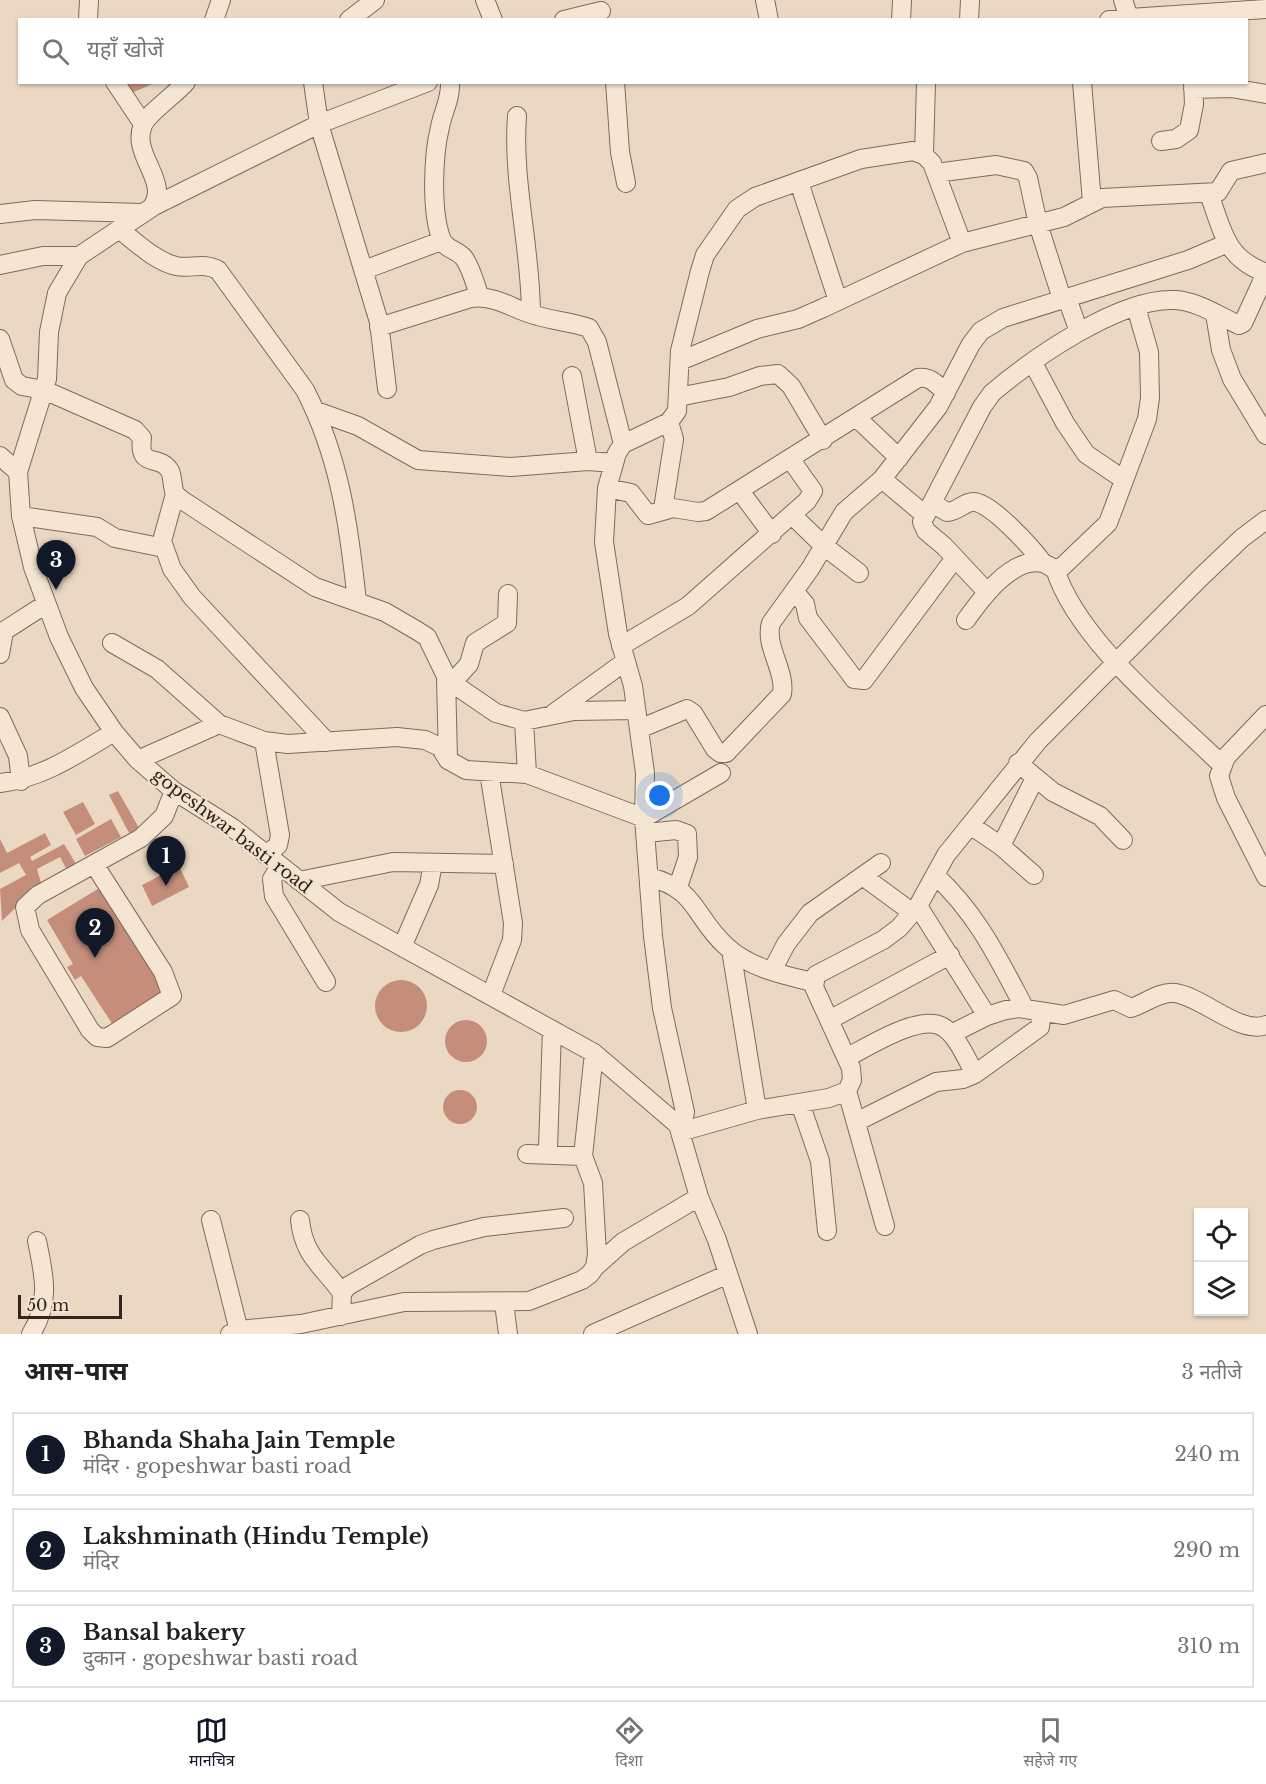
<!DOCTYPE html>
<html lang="hi">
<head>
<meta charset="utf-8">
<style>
  :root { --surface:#fff; --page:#f2f2f2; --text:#202124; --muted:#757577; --line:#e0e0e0; --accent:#111827 }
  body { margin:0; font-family:"Libre Baskerville","Noto Sans Devanagari",serif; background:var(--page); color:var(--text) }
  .controls { position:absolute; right:18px; bottom:18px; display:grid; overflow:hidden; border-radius:0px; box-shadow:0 2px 4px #0004 }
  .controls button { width:54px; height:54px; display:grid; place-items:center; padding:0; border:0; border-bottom:2px solid var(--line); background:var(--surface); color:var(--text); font:30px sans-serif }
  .scale { position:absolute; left:18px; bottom:15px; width:104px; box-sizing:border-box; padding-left:6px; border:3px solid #33251e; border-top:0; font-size:16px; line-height:21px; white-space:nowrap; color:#33251e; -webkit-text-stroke:4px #f2e3d1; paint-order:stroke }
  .you { position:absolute; left:660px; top:796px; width:21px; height:21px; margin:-15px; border:4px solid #fff; border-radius:50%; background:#1a73e8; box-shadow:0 0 0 9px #1a73e833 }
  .badge { display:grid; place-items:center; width:39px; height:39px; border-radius:50%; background:var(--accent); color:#fff; font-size:20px; font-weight:700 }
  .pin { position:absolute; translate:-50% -50px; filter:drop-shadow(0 2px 3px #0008) }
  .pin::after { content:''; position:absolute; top:32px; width:21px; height:18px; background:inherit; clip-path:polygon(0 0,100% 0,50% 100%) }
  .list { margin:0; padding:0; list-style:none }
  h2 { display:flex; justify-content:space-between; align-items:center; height:78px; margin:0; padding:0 24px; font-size:26px }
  h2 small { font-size:20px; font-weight:400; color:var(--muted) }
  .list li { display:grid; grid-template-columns:39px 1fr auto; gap:18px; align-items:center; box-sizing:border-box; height:84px; margin:0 12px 12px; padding:0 12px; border:2px solid var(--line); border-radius:0px }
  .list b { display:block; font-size:22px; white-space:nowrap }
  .list p { margin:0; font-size:20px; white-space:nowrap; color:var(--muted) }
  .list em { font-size:20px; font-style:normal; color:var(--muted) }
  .icon { flex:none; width:33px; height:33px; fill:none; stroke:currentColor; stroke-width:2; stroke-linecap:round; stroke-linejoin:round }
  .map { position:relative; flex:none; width:1266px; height:1334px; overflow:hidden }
  .search { position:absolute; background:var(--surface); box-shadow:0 2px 4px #0004; left:18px; right:18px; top:18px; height:66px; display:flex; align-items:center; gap:15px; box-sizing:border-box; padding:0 21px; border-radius:0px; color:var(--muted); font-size:22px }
  .sheet { height:366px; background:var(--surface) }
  nav { display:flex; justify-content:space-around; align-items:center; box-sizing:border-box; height:84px; border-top:2px solid var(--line); background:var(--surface); font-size:16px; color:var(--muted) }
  nav a { display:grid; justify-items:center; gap:3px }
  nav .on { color:var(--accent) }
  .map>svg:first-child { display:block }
  .building { fill:#c58e7b }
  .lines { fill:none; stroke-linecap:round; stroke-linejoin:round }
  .minor-casing { stroke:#82695b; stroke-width:20 }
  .minor { stroke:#f5e6d4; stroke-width:18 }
  .labels { text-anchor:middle; stroke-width:4.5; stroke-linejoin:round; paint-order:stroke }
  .street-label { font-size:18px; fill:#33251e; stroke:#f2e3d1 }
</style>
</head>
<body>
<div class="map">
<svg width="1266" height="1334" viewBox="0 0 1266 1334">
  <rect width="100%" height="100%" fill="#ead8c2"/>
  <path class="building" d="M120,82L133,84L157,82L127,95Z
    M118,791L139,828L129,833L109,795Z
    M83,802L95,824L76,835L63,812Z
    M111,819L121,837L85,856L76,839Z
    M45,833L51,845L30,857L32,861L64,844L76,864L67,870L60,857L37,869L41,883L2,921L0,889L26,875L19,863L0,873V839L7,853Z
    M179,866L189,887L152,906L142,885Z
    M101,887L165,994L113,1025L81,976L75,980L67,967L73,964L47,920Z
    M375 1006a26 26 0 1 1 52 0a26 26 0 1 1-52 0Z
    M445 1041a21 21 0 1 1 42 0a21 21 0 1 1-42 0Z
    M443 1107a17 17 0 1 1 34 0a17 17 0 1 1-34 0Z"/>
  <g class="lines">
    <defs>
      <path id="minor" d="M485,0L493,20
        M765,0L769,20
        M1123,0L1129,18L1266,9
        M88,20L89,0
        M214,20L221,0
        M349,20L375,0
        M564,20L601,11
        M901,20L902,0
        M969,20L970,0
        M1109,20L1129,18
        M115,82L143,124
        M186,82C175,95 148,113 143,125C130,155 172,182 151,208L79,256L57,293L49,332L47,379L18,472L21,516L33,567L59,637L84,688L114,732L138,760L174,791L233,828L339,912L594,1053L678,1125L699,1197L717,1240L748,1334
        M313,82L319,124L379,322L387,389
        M450,82C451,99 443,111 440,127C433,156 431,210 441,238C445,250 457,249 464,258C472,269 475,285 480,297
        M615,82L620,152L626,183
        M1082,82L1092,202
        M1193,89L1231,88L1266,94
        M517,116C512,182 531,248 531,314
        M1161,141L1176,139L1189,130L1194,104L1193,82
        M924,155L926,82
        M936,173L996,165L1024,171L1028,178L1038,224L1062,299
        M799,182L838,301
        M1209,194C1223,231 1225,258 1266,273
        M152,207L319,124L428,82
        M0,214L35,210L142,213
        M120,230C136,242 155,261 176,266C190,269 204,262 218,270L305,390C340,458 349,526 357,602
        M0,265L43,256H79
        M364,270L441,241
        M1067,298L1079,332
        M1215,314L1221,350L1232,379L1266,435
        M379,327L471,298C498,295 513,310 538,316C555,321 572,322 589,328L597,342L623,444
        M0,339L14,380L22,386L44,390L135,430L142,438C138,470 159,453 170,471C173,477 172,487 175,494L182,500L315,587L385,612L416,630L427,637L446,676L452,683L496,713L524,721L574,711L636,710
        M680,361L757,329L798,319L823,308L962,243L1064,217L1102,198L1218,192L1231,171L1266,163
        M1033,363L1065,423L1086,454L1123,479
        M572,376L588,461
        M678,397L729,387L760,376L778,374L791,386L823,440
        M316,411L358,426L418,460L511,467L588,461L614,463
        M857,418L899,458
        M0,456L18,472
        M882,479L925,515
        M607,488L631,493L648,515L673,508L698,512L706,511L918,378C931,376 937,385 946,393
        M740,491L772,534
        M175,494L162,541L172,569L192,597L327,742
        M932,503L947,512C957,512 964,502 973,502C990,501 1033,549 1043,563
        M663,509L674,439L669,422
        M792,515L824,546L859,573
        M21,516L97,527L115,538L164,548
        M1055,569C1078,641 1168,712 1222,765
        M794,591L805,604L808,618L849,672L854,679L864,680L955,558
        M986,591L944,546L926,531L922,522L982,407L992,393C1032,359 1120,297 1175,300C1197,301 1219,316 1239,325L1243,323L1266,273
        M966,620C981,599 1012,556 1043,563C1047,564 1051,568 1055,569L1062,567L1108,523L1147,419L1150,398L1149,352L1136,307
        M112,643L157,669L219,724
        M621,646L688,606L807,501L813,491L791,460
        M0,654L4,631L46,604
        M446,676L448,760
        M452,683L469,664L475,643L507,623L508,594
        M554,713L626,661
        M1266,715L1226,757L1219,776L1226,798L1266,877
        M0,717L18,756L21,781
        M524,721L527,774
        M639,729L687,709L693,713L715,749L720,753H726L782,694C786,670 764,646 771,623L810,569L844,512L882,479L938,407L971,344L981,331L1003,318L1188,260L1228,243
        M264,741L280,835L278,845L266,855
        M138,760L219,724L264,741L288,744L397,737L425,740L440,747L448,760L466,770L527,774L644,818L721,773
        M1018,763L1053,792L1100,816L1123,840
        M489,772L513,923L512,940L491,995
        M0,783C43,778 77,754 114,732
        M970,825L1001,846L1034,875
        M646,833L676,830L687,834L688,857L678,887
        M1001,846L1035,778
        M94,864L163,972L172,996L107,1038L97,1037L90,1030L30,930L25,907L38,895L141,838L164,816L174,791
        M280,866L272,879L274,896L326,982
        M935,875C978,915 998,958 1025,1009
        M649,877C698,889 694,918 727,947C750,968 783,975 813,982
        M864,877L913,913
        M299,881L393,862L504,864
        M918,906L987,1016
        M402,947L429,885L433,863
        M731,950L757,1110
        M772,971L786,944L810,913L881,863
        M831,1019L950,955
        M951,1034L987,1016L1006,1010L1019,1008L1064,1015L1114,1000L1131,1008C1144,1004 1160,991 1175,993C1203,997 1240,1035 1266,1025
        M848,1057C869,1046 921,1013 943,1027C957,1035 967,1060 975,1074
        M847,1091L885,1226
        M800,1103L820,1161L827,1231
        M856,1122L936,1082L963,1079L975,1074L1040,1027L1042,1012
        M678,1125L683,1121L685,1112L662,1008L653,936L644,818L645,773L633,686L618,634L604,542L607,488L617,453L623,444L669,422L677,411L680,351L700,271L705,255L737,209L755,197L861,159L913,151L924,155L932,163L962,243
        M680,1132L757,1110L829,1098L847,1091L852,1080L851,1068L814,987L816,975L883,940L899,928L918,906L946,855L1038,741L1201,577L1242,538L1266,520
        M548,1148L552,1030
        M527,1154L583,1156
        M211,1220L239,1331
        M300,1220C304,1257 322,1265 342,1293
        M595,1267L623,1242L699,1197
        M504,1303L508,1334
        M341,1316L342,1293L348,1286L420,1245L433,1240L484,1227L564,1218
        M31,1334C51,1302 44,1275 37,1241
        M230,1334L249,1329L301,1324L404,1302L529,1301L582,1280L590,1274L595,1267L597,1254L593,1183L583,1156L594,1053
        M593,1334L726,1275"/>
    </defs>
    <use href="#minor" class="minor-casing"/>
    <use href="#minor" class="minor"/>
  </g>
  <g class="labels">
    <g class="street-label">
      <text transform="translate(232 831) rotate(37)" y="6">gopeshwar basti road</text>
    </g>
  </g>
</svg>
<div class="controls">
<button><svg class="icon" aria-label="locate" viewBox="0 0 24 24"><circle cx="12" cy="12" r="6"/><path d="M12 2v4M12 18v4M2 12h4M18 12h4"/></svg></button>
<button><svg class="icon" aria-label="layers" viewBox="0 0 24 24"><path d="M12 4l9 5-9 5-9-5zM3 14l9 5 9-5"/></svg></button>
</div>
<div class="scale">50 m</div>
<div class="you"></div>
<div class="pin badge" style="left:166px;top:886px">1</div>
<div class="pin badge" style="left:95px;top:958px">2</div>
<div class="pin badge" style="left:56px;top:590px">3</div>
<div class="search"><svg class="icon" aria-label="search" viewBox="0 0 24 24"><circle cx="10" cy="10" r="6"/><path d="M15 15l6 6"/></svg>यहाँ खोजें</div>
</div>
<section class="sheet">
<h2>आस-पास<small>3 नतीजे</small></h2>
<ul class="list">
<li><span class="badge">1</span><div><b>Bhanda Shaha Jain Temple</b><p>मंदिर · gopeshwar basti road</p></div><em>240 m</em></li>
<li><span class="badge">2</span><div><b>Lakshminath (Hindu Temple)</b><p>मंदिर</p></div><em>290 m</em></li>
<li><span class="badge">3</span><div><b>Bansal bakery</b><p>दुकान · gopeshwar basti road</p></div><em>310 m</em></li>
</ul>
</section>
<nav>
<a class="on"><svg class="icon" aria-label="map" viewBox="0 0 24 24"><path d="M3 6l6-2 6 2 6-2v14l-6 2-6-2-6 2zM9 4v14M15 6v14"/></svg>मानचित्र</a>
<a><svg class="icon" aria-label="directions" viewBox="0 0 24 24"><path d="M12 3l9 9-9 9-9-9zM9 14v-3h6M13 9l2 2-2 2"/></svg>दिशा</a>
<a><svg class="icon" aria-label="saved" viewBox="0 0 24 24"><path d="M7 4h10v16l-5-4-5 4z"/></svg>सहेजे गए</a>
</nav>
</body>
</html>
